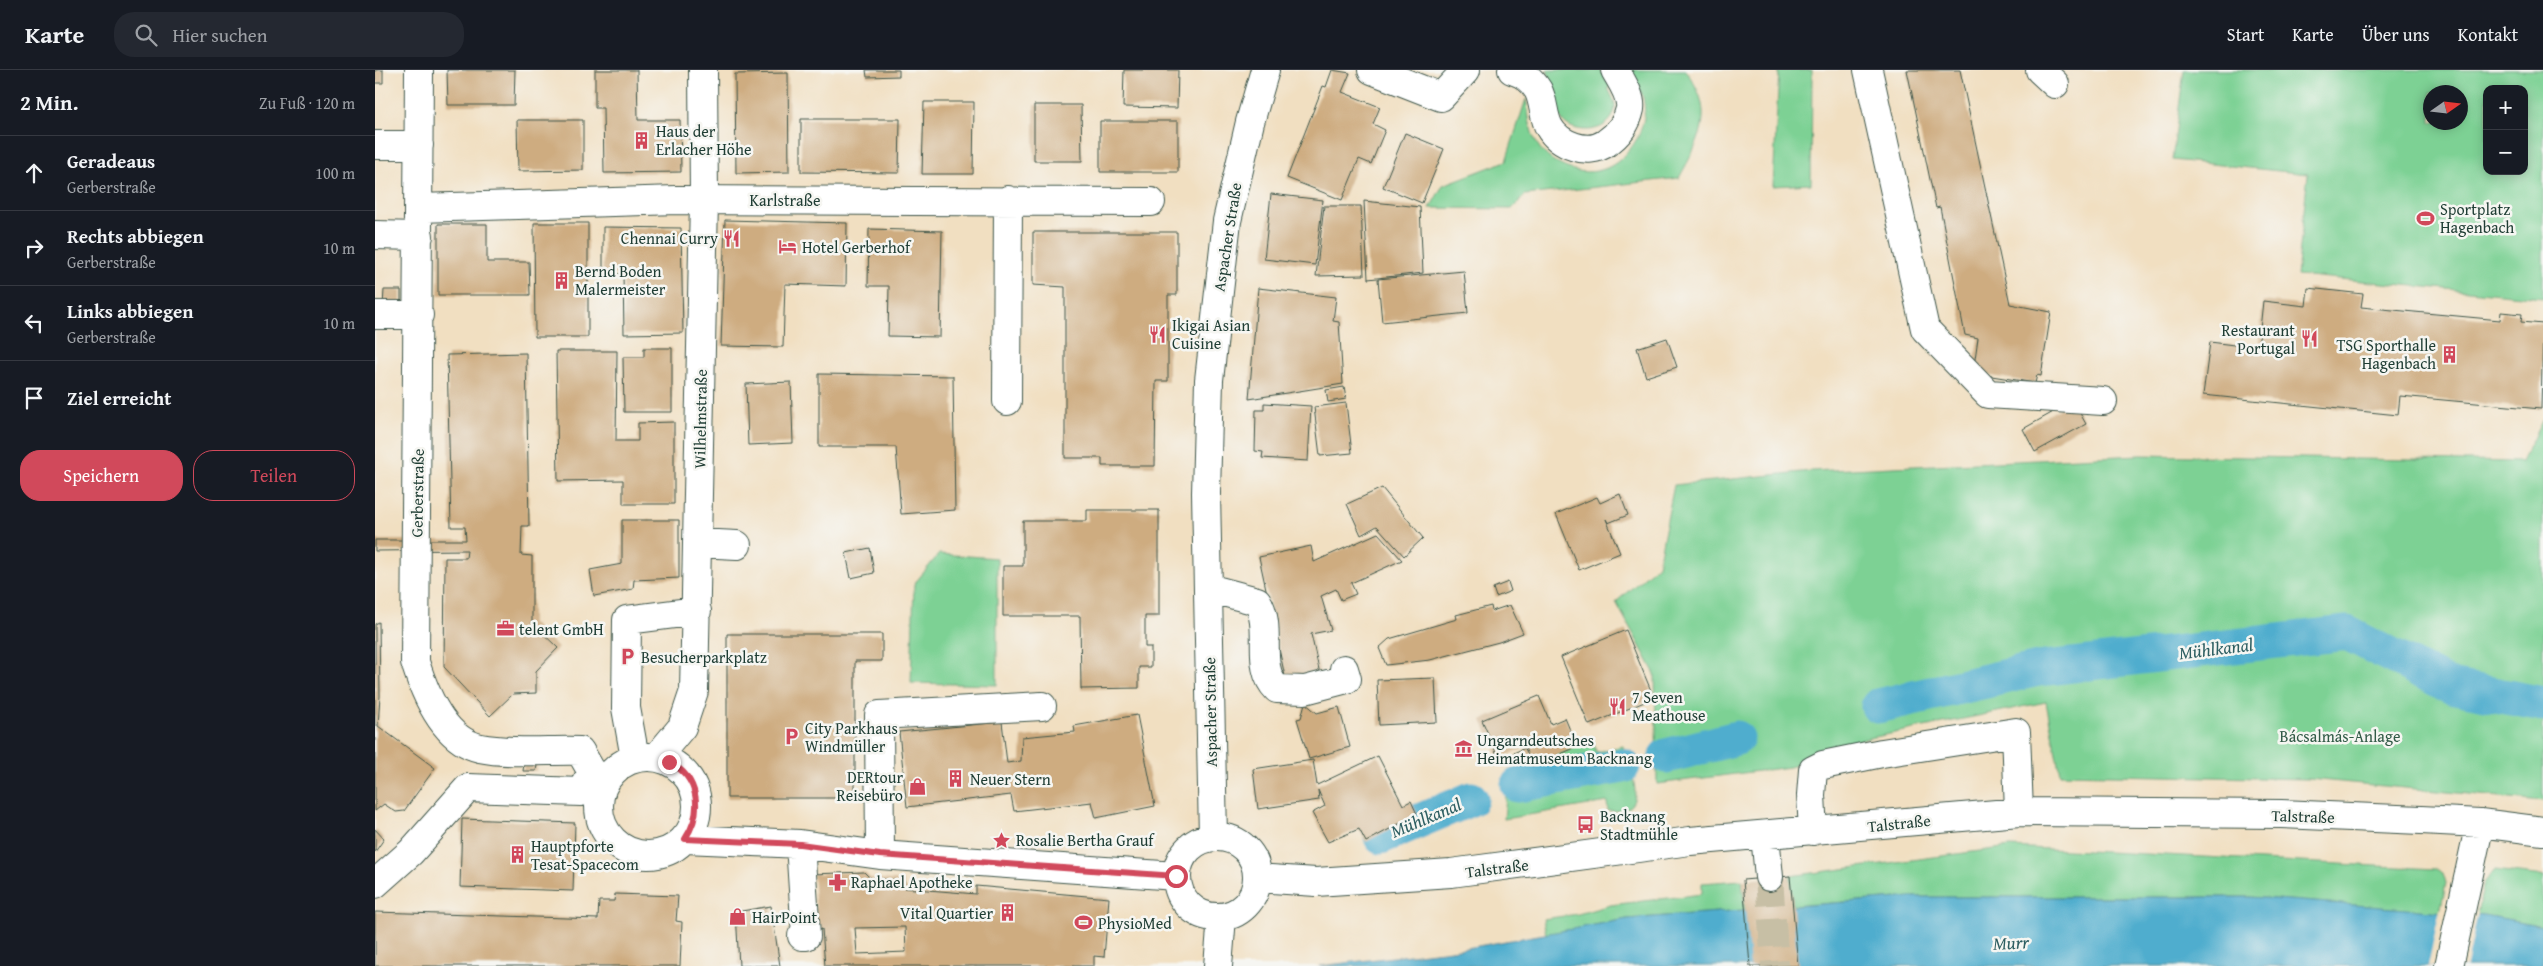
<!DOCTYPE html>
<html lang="de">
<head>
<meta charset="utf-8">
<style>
  :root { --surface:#171b24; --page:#242831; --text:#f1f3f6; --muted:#9ea1a6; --line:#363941; --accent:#d1495b }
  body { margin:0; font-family:"Gentium Book Plus",serif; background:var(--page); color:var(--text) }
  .controls { position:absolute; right:15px; top:15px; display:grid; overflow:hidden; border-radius:10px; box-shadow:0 2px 12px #0003 }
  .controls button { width:45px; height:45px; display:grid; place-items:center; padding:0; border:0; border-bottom:1px solid var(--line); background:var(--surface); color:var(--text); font:25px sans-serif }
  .compass { position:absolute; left:2048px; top:15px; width:45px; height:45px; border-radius:50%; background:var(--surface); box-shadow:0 2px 12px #0003; rotate:76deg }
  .stop { position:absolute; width:15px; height:15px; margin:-11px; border:4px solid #d1495b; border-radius:50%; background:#fff }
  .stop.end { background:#d1495b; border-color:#fff; box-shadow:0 1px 5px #0008 }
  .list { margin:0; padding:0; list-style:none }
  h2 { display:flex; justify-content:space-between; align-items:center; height:65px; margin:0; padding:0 20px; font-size:21px }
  h2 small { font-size:16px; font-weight:400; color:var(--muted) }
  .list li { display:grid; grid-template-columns:32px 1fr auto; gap:15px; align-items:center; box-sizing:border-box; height:75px; padding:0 20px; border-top:1px solid var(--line) }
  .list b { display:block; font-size:19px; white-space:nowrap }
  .list p { margin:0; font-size:16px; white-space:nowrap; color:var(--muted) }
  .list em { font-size:16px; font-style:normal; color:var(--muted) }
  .actions { display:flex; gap:10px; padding:15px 20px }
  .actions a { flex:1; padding:11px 0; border:1px solid var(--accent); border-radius:20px; text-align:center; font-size:18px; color:var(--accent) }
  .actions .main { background:var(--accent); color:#fff }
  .icon { flex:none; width:28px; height:28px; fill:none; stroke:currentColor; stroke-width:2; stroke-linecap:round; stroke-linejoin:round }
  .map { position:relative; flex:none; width:2168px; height:896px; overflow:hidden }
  header { display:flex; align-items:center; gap:30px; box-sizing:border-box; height:70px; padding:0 25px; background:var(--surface); border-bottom:1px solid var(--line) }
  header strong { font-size:24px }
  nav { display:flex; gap:28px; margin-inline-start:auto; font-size:18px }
  .search { width:350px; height:45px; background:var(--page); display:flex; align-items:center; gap:12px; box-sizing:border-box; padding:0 18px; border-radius:20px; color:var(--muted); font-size:19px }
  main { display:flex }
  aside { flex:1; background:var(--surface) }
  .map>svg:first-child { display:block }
  .green { fill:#7dd194; stroke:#4e8764; fill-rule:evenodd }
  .water { fill:#50adce; stroke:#387581 }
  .pier { fill:#f1dfc1 }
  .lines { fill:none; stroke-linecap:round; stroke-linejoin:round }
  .canal { stroke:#50adce; stroke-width:35 }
  .building { fill:#ceac80; fill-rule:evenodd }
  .minor-tunnel { stroke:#c7bfa5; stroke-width:28; stroke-dasharray:28 14; stroke-linecap:butt }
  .minor-casing { stroke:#3e5549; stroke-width:30 }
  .minor { stroke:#fff; stroke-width:28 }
  .route { stroke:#d1495b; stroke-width:6 }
  .labels { text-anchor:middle; stroke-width:5; stroke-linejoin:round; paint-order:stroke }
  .poi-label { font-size:16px; fill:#1f3d34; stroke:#f6f6f2; text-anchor:start }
  .street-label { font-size:16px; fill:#1f3d34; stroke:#f6f6f2 }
  .park-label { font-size:16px; fill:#325b47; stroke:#f6f6f2 }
  .water-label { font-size:18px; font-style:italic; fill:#2e5f62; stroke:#f6f6f2 }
</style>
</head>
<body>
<header>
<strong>Karte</strong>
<div class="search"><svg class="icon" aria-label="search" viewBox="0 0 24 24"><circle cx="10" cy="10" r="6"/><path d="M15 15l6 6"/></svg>Hier suchen</div>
<nav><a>Start</a><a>Karte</a><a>Über uns</a><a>Kontakt</a></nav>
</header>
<main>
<aside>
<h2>2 Min.<small>Zu Fuß · 120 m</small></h2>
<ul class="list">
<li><svg class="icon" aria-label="ahead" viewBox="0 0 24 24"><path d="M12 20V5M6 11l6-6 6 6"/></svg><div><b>Geradeaus</b><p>Gerberstraße</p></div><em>100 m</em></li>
<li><svg class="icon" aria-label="right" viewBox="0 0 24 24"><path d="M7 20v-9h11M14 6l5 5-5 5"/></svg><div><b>Rechts abbiegen</b><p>Gerberstraße</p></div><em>10 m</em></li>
<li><svg class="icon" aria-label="left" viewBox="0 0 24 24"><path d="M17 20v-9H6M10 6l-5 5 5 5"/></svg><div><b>Links abbiegen</b><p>Gerberstraße</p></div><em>10 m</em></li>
<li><svg class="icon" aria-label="arrive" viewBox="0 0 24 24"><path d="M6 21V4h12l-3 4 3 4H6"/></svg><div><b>Ziel erreicht</b></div></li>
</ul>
<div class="actions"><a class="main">Speichern</a><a>Teilen</a></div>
</aside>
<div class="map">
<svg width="2168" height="896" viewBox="0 0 2168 896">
  <rect width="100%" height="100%" fill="#f6f6f2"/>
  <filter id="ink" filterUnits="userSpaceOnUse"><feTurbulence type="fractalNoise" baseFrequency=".02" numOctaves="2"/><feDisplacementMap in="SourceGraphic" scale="10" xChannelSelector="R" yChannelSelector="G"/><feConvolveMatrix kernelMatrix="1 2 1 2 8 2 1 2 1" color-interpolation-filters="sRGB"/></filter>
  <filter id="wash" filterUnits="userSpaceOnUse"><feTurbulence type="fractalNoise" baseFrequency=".0096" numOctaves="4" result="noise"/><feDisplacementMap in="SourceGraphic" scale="20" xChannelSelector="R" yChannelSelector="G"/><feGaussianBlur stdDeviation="1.12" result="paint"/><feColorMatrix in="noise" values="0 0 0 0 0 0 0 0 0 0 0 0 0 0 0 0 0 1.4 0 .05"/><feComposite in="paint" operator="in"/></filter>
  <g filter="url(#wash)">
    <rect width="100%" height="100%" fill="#f1dfc1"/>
    <path class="green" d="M1172,0H1225L1235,16L1233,18C1235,23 1240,31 1240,36C1240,63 1199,67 1186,49C1177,36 1178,14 1172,0Z
      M1250,0H1310C1342,41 1326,68 1304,108L1150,125L1137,139L1055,138L1068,115L1131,91L1151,29C1154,42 1154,59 1160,70C1172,95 1206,109 1232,98C1259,86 1280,46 1264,18C1261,12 1255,6 1250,0Z
      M1404,0H1437L1436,114L1398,116Z
      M1809,0H2168V228L1922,205L1933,104L1797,90ZM2112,19H2149V101H2112ZM2056,22H2086V52H2056Z
      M2168,349V731L1934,709L1685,704L1671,632L1456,676L1415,697L1282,714L1280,604L1241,532L1283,495L1299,415L1436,401L1765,385L2146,392Z
      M564,484L622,488V615L536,613L539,514Z
      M1218,669L1221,682L1248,676C1252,690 1267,723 1256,735C1251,741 1240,741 1233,741L1232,732L1129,749L1133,703L1157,696Z
      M1635,777L2061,799L2068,803L2071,813L2065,842L1875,827H1536L1418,836L1415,806Z
      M2120,800L2168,806V856L2102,844L2109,813Z
      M1367,810L1370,840L1252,849L1171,864L1168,849L1203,844L1235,835L1327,824V813Z"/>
    <path class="water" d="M1536,827H1875L2110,845L2168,856V896H945L1092,878L1252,849Z"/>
    <path class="pier" d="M2065,839L2103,842L2092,896H2053Z"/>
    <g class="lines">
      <path class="canal" d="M1503,636L1663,599L1972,563L2075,616L2168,634
        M1291,686L1362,668
        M1143,715L1248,696
        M1006,767L1096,729"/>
    </g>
    <g id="blocks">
      <path class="building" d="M0,0H8V13H0Z
        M72,0H140L139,35H73Z
        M220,0H262L263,50H305L306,102L229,103L228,38H220Z
        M491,0H524V6L492,7Z
        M749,0H803L802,38L748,37Z
        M957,0L975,3L967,22L1005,37L998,54L1010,60L996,94L984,89L967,130L912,108L948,16L951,17Z
        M1532,0H1585L1635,234L1676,242L1666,306L1662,305L1660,313L1598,303L1603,268L1590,265L1565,137L1561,138Z
        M413,3L414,102L361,103L360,4Z
        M549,32H599L598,104H547Z
        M659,35H706L707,91H659Z
        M426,49H525L524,103L426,102Z
        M142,50H208V100L143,101Z
        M725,51H803V102H725Z
        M1030,63L1069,79L1047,133L1008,117Z
        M896,124L948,130L940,195L889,189Z
        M989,131L1045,137L1048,203L993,209Z
        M949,136H986L989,205L941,206Z
        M350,150L472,153L471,216L410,214L408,277L346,276Z
        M159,153H213V267H160Z
        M63,154H112V192H154L155,225H63Z
        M228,157L306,158L308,263L249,264L248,204H228Z
        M494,159L567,161L565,267L513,266L514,216H493Z
        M658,162H802V225H793V311H781L780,396H727V388H690V217L658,215Z
        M1089,201L1093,243L1007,252L1003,209Z
        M883,218L961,227L958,251L964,252L968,314L874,329Z
        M1933,218L1988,224L1986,237L2125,250L2126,242L2147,244L2146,252L2168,254L2166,339L2025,326L2023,345L1828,325L1835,272L1883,278L1888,231L1931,236Z
        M9,220H26V236H8Z
        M1292,268L1302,297L1271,307L1262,278Z
        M269,278H297V342H249L248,287H269Z
        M181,281H242L241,371H263V353L299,352V434H248V410L183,411Z
        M151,283L154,456H147L146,485L157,486V553L183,578L161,601V623L138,624L115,646L69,597L70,488H91L92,480L0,481V470H91L90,457H76L72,285Z
        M444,304L578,306L580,440L526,444L521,377H444Z
        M416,312L418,373L373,375L371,314Z
        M969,317L971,329L953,332L951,320Z
        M1698,331L1711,354L1660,382L1648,359Z
        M889,333L936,336L933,391L887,388L888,382L880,381L881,340H889Z
        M971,333L977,383L945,386L939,337Z
        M1007,418L1048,468L1029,486L1002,456L986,465L972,434Z
        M1245,424L1253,445L1233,453L1231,449L1245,483L1204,500L1181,444L1222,427L1225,433Z
        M712,440H784V546H770V577H776V597H764V618L706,619L705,546H628V496H648V451H712Z
        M247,450H304V508L259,510L258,519L219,526L215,500L247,494Z
        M1003,463L1027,490L976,513L981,524L966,530L961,519L946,526L956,560L936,564L945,604L911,611L884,487L936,476L939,492Z
        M495,478L499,503L476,508L471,483Z
        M1133,512L1136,521L1121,527L1118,518Z
        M1135,535L1148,563L1124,572L1055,590L1011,595L1004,578L1014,569L1082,549L1081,545L1116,536L1117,541Z
        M4,552L5,626L3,656L60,698L29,741L21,742L9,734L0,741V554Z
        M1251,560L1279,628L1214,655L1186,587Z
        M352,564H507V591H480V728H352Z
        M1060,608L1062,652L1004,655L1002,610Z
        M1164,626L1176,654L1190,648L1202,677L1157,696L1150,678L1124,689L1107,650Z
        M930,633L942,643L964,637L975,677L934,689L922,649L926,648Z
        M762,645L780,736L721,748L717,732L639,741L636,725L532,737L524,662L627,652L632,693L646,691L647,667L700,662L699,656Z
        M1003,686L1028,735L1036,731L1042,744L991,772L984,759L953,772L937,743L950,736L943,720L944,730L883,739L878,699L938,690L942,715Z
        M149,694L162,695L161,701H148Z
        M87,749L200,753L198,821L85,817Z
        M0,759L9,769L0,782Z
        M489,802L495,808L529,811V818L601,824V816L734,828L729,887L719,886V896H450L447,859L442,860L438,804ZM530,857L531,882L482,884L480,858Z
        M1415,806L1423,896H1375L1368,810Z
        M240,824L303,826L301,851L307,852L305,896H0V842L223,849L224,831H239Z
        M396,836L405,896H364L361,842Z"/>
    </g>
  </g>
  <g filter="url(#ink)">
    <use href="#blocks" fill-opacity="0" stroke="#3e5549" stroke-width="1"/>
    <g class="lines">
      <path class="minor-tunnel" d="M1394,807L1400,896"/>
      <defs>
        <path id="minor" d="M44,0L40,592C50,624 69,670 105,678C133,684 176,680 205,681L217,702L231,709
          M997,0L1066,27L1091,0
          M1137,0C1149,4 1156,9 1163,20C1169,31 1168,46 1174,57C1184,75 1213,86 1231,73C1243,65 1252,53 1255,39C1257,26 1246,11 1240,0
          M1493,0L1550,259L1613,324L1728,331
          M1665,0L1680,14
          M0,75H44
          M44,138L302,130L776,132
          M0,165L44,166
          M0,245H44
          M632,331L633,130
          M323,473L362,475
          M833,518L882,531C899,558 879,596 902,619L930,620L972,609L969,599
          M224 736a49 49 0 1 1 98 0a49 49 0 1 1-98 0Z
          M282,687L307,657L319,621L329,130L328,0
          M260,688L251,638L252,550L322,541
          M1438,761L1436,725L1438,700L1448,695L1507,683L1641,662L1644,742
          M1390,765L1394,807
          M802 807a40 40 0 1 1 80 0a40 40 0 1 1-80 0Z
          M838,767L831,423L834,310L852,151L875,52L890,0
          M310,769L425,774L505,785L801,806
          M425,774L431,866H427
          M505,785L504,645L667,636
          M882,808L941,812L1076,803L1315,771L1644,742L1906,744L2046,750L2105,753L2168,761
          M0,814L36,782L93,718L206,722L217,702
          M843,896L847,847
          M2074,896L2105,753"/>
      </defs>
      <use href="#minor" class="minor-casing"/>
      <use href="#minor" class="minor"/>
    </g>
  </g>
  <g class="lines" filter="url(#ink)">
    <path class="route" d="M294,692C325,708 328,742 310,769L425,774L505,785L801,806"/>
  </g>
  <defs>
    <symbol id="building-bare" viewBox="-9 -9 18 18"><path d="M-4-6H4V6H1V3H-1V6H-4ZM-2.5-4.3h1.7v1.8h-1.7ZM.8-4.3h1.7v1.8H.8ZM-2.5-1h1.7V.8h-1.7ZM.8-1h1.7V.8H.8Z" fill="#d1495b" stroke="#f6f6f2" stroke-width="2.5" paint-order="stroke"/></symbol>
    <symbol id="stadium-bare" viewBox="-9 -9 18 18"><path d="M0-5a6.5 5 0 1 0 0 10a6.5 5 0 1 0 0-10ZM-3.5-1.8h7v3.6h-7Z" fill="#d1495b" stroke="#f6f6f2" stroke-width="2.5" paint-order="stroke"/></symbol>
    <symbol id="restaurant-bare" viewBox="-9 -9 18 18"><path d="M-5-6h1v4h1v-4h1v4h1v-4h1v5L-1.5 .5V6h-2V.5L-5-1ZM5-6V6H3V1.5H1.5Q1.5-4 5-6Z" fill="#d1495b" stroke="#f6f6f2" stroke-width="2.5" paint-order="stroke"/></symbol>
    <symbol id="hotel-bare" viewBox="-9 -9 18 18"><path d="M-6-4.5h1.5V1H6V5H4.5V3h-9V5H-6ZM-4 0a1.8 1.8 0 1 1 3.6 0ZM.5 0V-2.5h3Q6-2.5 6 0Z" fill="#d1495b" stroke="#f6f6f2" stroke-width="2.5" paint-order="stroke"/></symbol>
    <symbol id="office-bare" viewBox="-9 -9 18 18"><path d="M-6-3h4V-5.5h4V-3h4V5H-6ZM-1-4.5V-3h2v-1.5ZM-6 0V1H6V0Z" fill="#d1495b" stroke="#f6f6f2" stroke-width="2.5" paint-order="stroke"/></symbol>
    <symbol id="parking-bare" viewBox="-9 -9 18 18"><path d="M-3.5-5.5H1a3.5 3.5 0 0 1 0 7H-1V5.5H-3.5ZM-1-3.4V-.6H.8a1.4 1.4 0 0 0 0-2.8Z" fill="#d1495b" stroke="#f6f6f2" stroke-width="2.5" paint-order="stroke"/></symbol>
    <symbol id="museum-bare" viewBox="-9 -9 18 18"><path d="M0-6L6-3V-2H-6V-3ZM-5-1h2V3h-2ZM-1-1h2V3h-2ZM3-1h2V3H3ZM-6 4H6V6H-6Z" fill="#d1495b" stroke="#f6f6f2" stroke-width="2.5" paint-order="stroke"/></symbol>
    <symbol id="shop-bare" viewBox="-9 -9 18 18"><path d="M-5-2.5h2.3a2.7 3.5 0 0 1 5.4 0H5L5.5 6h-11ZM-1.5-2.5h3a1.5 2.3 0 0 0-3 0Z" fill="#d1495b" stroke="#f6f6f2" stroke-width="2.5" paint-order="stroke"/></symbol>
    <symbol id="bus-bare" viewBox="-9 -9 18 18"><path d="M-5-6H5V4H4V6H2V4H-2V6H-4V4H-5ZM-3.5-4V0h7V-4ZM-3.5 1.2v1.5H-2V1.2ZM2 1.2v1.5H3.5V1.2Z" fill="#d1495b" stroke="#f6f6f2" stroke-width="2.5" paint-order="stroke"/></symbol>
    <symbol id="sight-bare" viewBox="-9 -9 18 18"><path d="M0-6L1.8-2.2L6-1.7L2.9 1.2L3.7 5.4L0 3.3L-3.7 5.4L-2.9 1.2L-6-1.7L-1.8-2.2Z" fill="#d1495b" stroke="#f6f6f2" stroke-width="2.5" paint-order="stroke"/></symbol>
    <symbol id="pharmacy-bare" viewBox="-9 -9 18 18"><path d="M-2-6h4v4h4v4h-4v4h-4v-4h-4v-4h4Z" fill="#d1495b" stroke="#f6f6f2" stroke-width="2.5" paint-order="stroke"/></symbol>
  </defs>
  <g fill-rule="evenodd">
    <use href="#building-bare" x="254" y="58" width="25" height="25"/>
    <use href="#stadium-bare" x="2038" y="136" width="25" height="25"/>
    <use href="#restaurant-bare" x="344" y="156" width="25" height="25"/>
    <use href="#hotel-bare" x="400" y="164" width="25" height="25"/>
    <use href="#building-bare" x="174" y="198" width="25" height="25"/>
    <use href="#restaurant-bare" x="770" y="252" width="25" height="25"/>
    <use href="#restaurant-bare" x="1922" y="256" width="25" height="25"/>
    <use href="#building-bare" x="2062" y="272" width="25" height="25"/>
    <use href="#office-bare" x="118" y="546" width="25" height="25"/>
    <use href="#parking-bare" x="240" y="574" width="25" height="25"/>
    <use href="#restaurant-bare" x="1230" y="624" width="25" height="25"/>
    <use href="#parking-bare" x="404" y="654" width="25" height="25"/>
    <use href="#museum-bare" x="1076" y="666" width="25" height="25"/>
    <use href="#building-bare" x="568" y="696" width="25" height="25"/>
    <use href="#shop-bare" x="530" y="704" width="25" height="25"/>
    <use href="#bus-bare" x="1198" y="742" width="25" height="25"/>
    <use href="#sight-bare" x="614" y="758" width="25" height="25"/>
    <use href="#building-bare" x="130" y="772" width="25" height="25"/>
    <use href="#pharmacy-bare" x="450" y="800" width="25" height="25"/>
    <use href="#building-bare" x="620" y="830" width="25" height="25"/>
    <use href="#shop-bare" x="350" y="834" width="25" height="25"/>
    <use href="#stadium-bare" x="696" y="840" width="25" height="25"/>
  </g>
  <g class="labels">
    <g class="poi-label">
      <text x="281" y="67">Haus der<tspan x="281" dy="18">Erlacher Höhe</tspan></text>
      <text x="2065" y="145">Sportplatz<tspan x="2065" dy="18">Hagenbach</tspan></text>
      <text x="343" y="174" text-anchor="end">Chennai Curry</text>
      <text x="427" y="183">Hotel Gerberhof</text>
      <text x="200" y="207">Bernd Boden<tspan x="200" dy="18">Malermeister</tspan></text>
      <text x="797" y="261">Ikigai Asian<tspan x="797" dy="18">Cuisine</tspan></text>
      <text x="1920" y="266" text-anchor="end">Restaurant<tspan x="1920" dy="18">Portugal</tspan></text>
      <text x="2061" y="281" text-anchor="end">TSG Sporthalle<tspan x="2061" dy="18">Hagenbach</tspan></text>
      <text x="144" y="565">telent GmbH</text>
      <text x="266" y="593">Besucherparkplatz</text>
      <text x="1257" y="633">7 Seven<tspan x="1257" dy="18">Meathouse</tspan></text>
      <text x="430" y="664">City Parkhaus<tspan x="430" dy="18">Windmüller</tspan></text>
      <text x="1102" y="676">Ungarndeutsches<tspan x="1102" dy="18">Heimatmuseum Backnang</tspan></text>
      <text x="528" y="713" text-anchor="end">DERtour<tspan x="528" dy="18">Reisebüro</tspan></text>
      <text x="595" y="715">Neuer Stern</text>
      <text x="1225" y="752">Backnang<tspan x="1225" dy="18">Stadtmühle</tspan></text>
      <text x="641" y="776">Rosalie Bertha Grauf</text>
      <text x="156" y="782">Hauptpforte<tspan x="156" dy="18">Tesat-Spacecom</tspan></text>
      <text x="476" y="818">Raphael Apotheke</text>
      <text x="618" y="849" text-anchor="end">Vital Quartier</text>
      <text x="377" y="853">HairPoint</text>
      <text x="723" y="859">PhysioMed</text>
    </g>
    <g class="street-label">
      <text x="410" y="136">Karlstraße</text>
      <text transform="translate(852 167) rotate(-81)" y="6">Aspacher Straße</text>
      <text transform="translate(325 349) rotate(-89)" y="6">Wilhelmstraße</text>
      <text transform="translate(42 423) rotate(-89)" y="6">Gerberstraße</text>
      <text transform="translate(835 642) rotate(-91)" y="6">Aspacher Straße</text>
      <text transform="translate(1928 746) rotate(2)" y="6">Talstraße</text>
      <text transform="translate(1524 753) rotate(-6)" y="6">Talstraße</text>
      <text transform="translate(1122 798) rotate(-7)" y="6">Talstraße</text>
    </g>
    <g class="park-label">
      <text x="1965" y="672">Bácsalmás-Anlage</text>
    </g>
    <g class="water-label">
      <text transform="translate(1841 579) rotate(-7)" y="6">Mühlkanal</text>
      <text transform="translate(1051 748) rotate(-23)" y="6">Mühlkanal</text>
      <text transform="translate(1636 873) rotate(-2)" y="6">Murr</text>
    </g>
  </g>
</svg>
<div class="controls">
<button>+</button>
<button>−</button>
</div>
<svg class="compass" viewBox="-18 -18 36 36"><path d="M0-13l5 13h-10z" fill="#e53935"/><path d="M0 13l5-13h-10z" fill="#9ea1a6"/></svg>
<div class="stop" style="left:801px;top:806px"></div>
<div class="stop end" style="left:294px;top:692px"></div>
</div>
</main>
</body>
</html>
